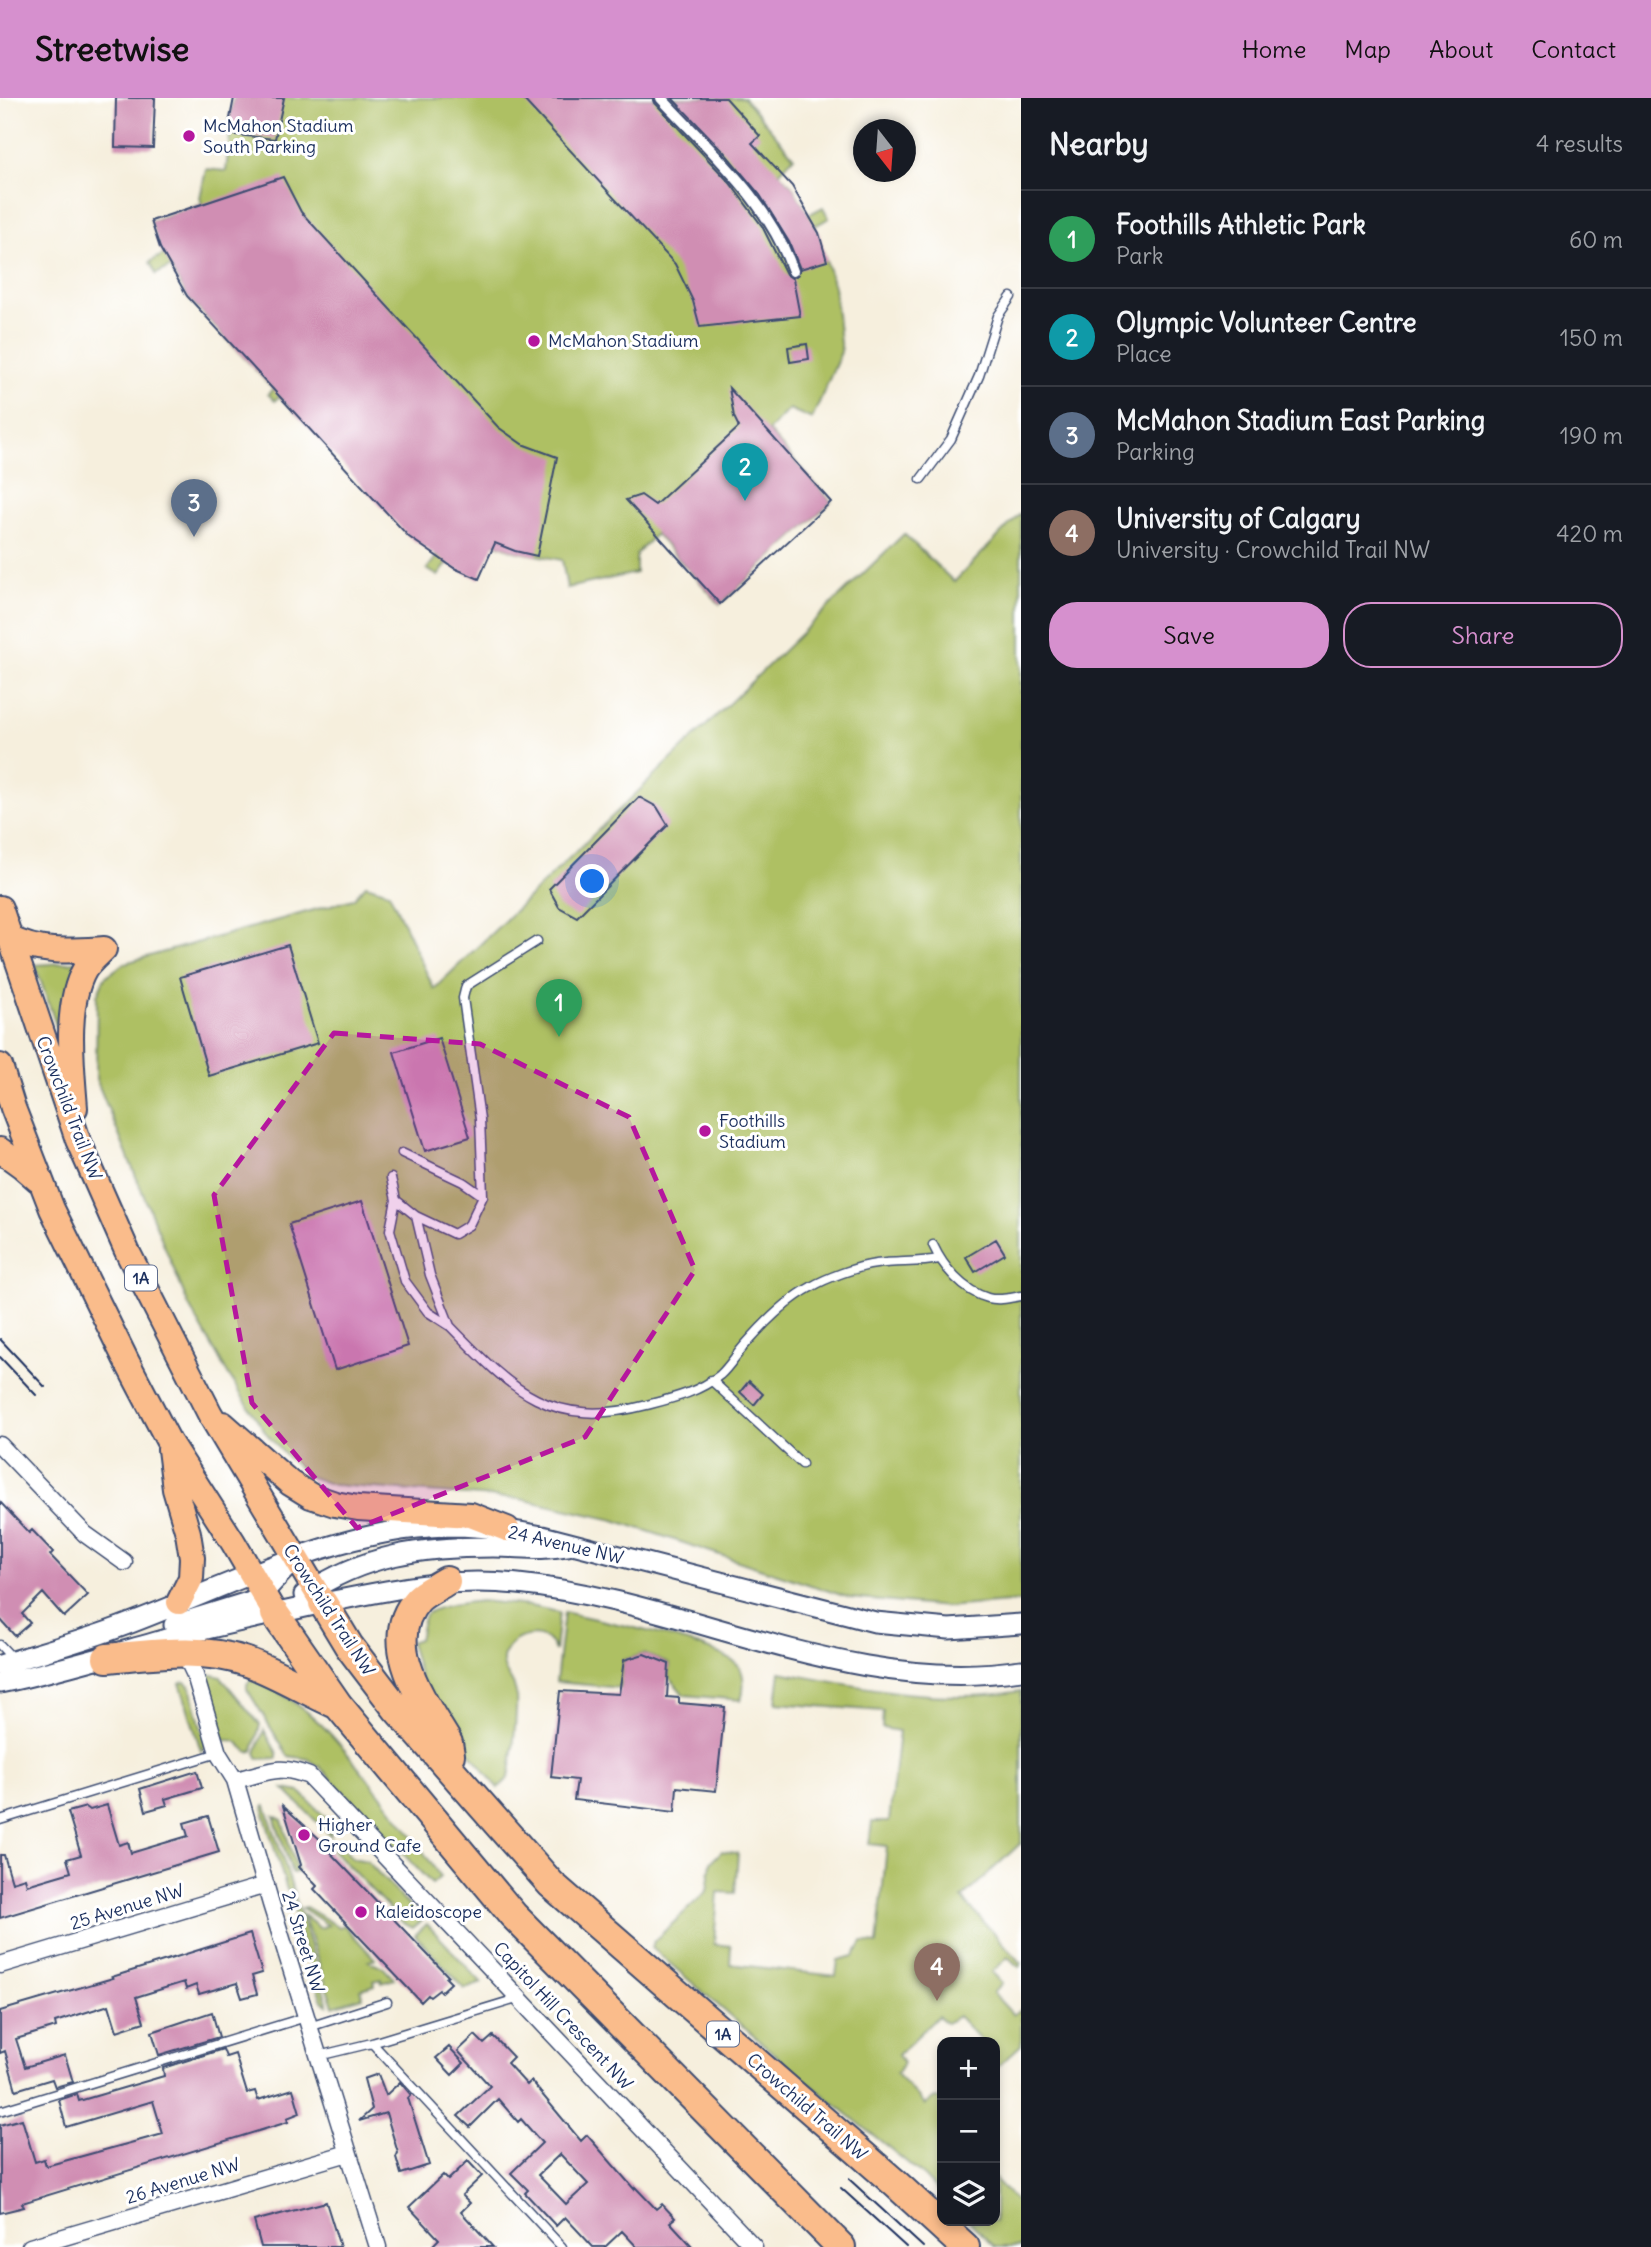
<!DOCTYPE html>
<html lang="en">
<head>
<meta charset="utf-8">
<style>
  :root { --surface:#171b24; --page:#242831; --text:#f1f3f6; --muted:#9ea1a6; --line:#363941; --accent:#d690ce }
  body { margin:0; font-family:Delius,sans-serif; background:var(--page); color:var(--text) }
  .controls { position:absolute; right:21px; bottom:21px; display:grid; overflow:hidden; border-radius:14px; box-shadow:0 4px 10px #0003 }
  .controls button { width:63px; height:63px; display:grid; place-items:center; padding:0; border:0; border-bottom:2px solid var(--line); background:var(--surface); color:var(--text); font:35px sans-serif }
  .compass { position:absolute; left:853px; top:21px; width:63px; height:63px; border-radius:50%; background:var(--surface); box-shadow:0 4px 10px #0003; rotate:163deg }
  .you { position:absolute; left:593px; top:784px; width:24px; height:24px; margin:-18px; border:5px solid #fff; border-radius:50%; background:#1a73e8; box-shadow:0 0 0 10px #1a73e833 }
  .badge { display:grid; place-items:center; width:46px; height:46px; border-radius:50%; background:var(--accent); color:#fff; font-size:23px; font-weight:700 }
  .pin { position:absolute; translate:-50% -58px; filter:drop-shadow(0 2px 4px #0008) }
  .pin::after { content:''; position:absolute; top:37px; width:24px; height:21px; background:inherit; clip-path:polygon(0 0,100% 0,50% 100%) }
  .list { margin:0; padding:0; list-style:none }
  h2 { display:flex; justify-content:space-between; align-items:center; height:91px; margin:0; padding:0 28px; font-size:30px }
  h2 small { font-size:23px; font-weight:400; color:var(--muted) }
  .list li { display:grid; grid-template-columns:46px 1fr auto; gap:21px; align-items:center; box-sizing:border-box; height:98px; padding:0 28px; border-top:2px solid var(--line) }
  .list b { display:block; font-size:26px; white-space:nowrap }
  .list p { margin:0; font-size:23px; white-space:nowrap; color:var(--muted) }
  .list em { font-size:23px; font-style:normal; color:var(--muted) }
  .actions { display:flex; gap:14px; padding:21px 28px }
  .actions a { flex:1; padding:16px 0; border:2px solid var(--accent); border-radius:28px; text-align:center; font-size:24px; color:var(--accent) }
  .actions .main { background:var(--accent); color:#111 }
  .icon { flex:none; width:38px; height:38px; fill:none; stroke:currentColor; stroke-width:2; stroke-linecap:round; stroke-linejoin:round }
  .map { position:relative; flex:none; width:1021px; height:2149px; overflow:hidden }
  header { display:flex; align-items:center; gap:42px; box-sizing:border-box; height:98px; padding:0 35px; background:var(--accent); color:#111 }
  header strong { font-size:33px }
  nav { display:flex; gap:38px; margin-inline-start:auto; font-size:24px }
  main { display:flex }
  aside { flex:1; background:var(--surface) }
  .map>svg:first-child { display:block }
  .green { fill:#aec063; stroke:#647860; stroke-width:2 }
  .building { fill:#d08eb3; fill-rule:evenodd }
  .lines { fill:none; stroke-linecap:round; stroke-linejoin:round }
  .service-casing { stroke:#3c4c71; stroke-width:11 }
  .pedestrian-casing { stroke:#3c4c71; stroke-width:14 }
  .minor-casing { stroke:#3c4c71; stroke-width:19 }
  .tertiary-casing { stroke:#3c4c71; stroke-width:23 }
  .trunk-casing { stroke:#3c4c71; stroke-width:28 }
  .motorway-casing { stroke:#3c4c71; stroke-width:32 }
  .service { stroke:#fff; stroke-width:8 }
  .pedestrian { stroke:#fff; stroke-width:10 }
  .minor { stroke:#fff; stroke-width:16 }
  .tertiary { stroke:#fff; stroke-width:19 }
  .trunk { stroke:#fabc8b; stroke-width:24 }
  .motorway { stroke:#fabc8b; stroke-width:28 }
  .tram { stroke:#1b2f5e; stroke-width:2 }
  .marked { fill:#b5179e; fill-opacity:0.2; stroke:#b5179e; stroke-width:5; stroke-dasharray:14 9; stroke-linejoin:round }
  .poi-dot { fill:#b5179e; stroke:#fff; stroke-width:2.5 }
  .labels { text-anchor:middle; stroke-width:6; stroke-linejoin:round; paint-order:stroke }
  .shield { fill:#fff; stroke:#5f6d8e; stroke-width:2 }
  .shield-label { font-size:16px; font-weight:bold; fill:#1b2f5e }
  .poi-label { font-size:18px; fill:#1b2f5e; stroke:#fff; text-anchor:start }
  .street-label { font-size:18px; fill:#1b2f5e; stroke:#fff }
</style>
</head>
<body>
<header>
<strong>Streetwise</strong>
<nav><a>Home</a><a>Map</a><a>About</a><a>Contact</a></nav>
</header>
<main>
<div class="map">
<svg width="1021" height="2149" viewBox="0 0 1021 2149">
  <rect width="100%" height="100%" fill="#fff"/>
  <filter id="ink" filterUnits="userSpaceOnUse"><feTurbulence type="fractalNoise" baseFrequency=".0143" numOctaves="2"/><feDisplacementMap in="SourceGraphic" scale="14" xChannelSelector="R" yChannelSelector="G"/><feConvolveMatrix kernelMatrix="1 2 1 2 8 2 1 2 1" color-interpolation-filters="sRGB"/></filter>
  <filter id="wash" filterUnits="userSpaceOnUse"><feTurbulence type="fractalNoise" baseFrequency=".00686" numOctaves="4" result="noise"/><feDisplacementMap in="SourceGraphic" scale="28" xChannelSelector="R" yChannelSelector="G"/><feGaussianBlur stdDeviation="1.57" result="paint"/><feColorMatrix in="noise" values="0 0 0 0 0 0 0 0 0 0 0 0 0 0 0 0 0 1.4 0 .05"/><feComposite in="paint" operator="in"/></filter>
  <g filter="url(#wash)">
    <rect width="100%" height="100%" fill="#f6efdd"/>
    <path class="green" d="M234,0H744L794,59L779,75L792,88L808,117L823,109L829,120L815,128L834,188L841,254L812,321L789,311L768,333L831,404L720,506L656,436L636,456V475L567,490L562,462L515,453L495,445L448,465L438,478L427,471L437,458L279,298L275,303L268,296L273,291L187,198L171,169L156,176L150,164L164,156L151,123L202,106L200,100L206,71L226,73L230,37L227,36Z
      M1021,415V1503L946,1509L850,1500L614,1422L520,1401L333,1387L308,1378L286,1358L266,1335L229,1278L189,1208L96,981L97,897L105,879L125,865L353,801L366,787L389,794L434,891L904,436L954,484Z
      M77,864L63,946L35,867Z
      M481,1503L530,1508L559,1514L555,1553C548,1527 506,1536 503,1561C502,1573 512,1580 515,1591C519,1601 512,1667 509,1678C507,1683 502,1687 498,1690L425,1599L410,1544L419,1541C421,1534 421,1525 425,1518C433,1507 468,1505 481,1503Z
      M564,1514C597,1522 723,1545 740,1570C745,1579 744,1594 741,1602L684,1597L668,1578L669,1566L644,1556L624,1562L620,1590L556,1584Z
      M780,1574C860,1589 940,1607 1021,1593V1745L962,1800L1021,1865L1019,1869L1008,1859L992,1874L1002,1885L993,1895L1013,1917L1021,1911V1947L995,1971V1944H983L958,1918L947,1925L938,1918L898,1957L903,1965L896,1976L925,2007L935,2000L942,2002V2097L924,2078L794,1973L652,1850L654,1843L707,1793L711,1764L722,1753L738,1755L735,1795L718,1794L714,1846L731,1848L730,1866L836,1878L838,1862L854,1858L862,1844L877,1846L887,1748L869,1746L872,1724H889L899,1633L882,1630L883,1613L776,1605Z
      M208,1576L221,1579L260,1627L253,1653L248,1654L236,1643L224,1642L206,1583Z
      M251,1581L257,1582C314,1610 338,1643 376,1691C399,1720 421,1748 440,1779L432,1786L320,1669L308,1661L288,1658L247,1591V1586Z
      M185,1584L190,1588L206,1648L201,1653L180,1585Z
      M264,1632L277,1655V1660L259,1661L256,1655Z
      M284,1691L300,1694L329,1723L331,1738Z
      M264,1708H266L294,1795L287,1792L264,1716Z
      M274,1718L282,1722L297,1774L292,1775Z
      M338,1745L352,1760L367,1763L422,1821L413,1830L403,1825L332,1751Z
      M295,1799L328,1907L322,1903C316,1885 288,1812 295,1799Z
      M306,1809L339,1829L344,1827L375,1861L369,1863L382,1868L394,1881L382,1885L381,1881L374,1883L375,1887L361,1891L363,1899L333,1908L303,1817L320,1830L328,1827L302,1810Z
      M427,1826L482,1885L465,1891L415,1837Z
      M995,2081L1021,2109V2149H995L969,2123H995Z"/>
    <g id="blocks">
      <path class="building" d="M116,0H155L153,50L115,49Z
        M234,0H284L275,41L227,36Z
        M522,0H653L655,5L730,85L762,128L786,176L793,181L800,218L700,229L693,203L675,166Z
        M672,0H726L760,38L752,45L792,88L819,135L827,163L800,171L789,144L760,97L724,54Z
        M283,79L301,114L498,329L522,346L557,359L537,458L515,453L495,445L479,481L454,470L409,439L187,198L160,150L151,123Z
        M807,246L809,261L790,264L788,249Z
        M729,290L831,404L720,506L626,402L641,397L655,407L739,329L734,319Z
        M639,699L657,709L668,727L577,819L559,809L549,791Z
        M288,847L318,945L209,978L180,879Z
        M439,940L470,1039L425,1053L394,954Z
        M362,1103L408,1248L335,1272L289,1126Z
        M996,1141L1005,1156L975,1174L966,1159Z
        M749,1283L763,1296L754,1307L740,1294Z
        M0,1404L29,1435L32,1432L53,1454L50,1457L88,1497L64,1519L43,1495L22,1516L30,1525L15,1538L0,1521Z
        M644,1556L669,1566L667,1599L679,1600V1605L725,1609L716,1693L677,1689L675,1714L574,1702L577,1682L551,1679L560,1593L619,1596L624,1562Z
        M197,1673L202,1690L165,1701L167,1707L146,1713L140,1691Z
        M107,1707L119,1747L128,1744L131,1755L188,1738L184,1725L208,1718L219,1754L0,1820V1757H4L12,1784L25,1780L27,1787L71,1774L67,1761L81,1757L68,1714L86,1709L90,1712Z
        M283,1708L323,1744L321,1745L448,1878L446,1880L451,1885L441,1894L439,1892L430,1899L428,1897L421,1904L314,1791L317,1788L299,1769L301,1767Z
        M250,1836L262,1875L252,1878L257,1896L242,1900L237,1885L199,1896L196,1887L186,1891L184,1884L136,1899L144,1924L117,1933L109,1907L55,1924L56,1929L16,1941L25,1969L65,1957L73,1984L55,1989L52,1981L16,1992L5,1953L0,1955V1913L113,1880L112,1879Z
        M212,1914L219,1939L159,1957L152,1934Z
        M475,1937L484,1946L493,1938L513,1959L507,1965L527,1987L531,1983L581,2043L587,2037L634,2091L635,2089L656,2111L662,2106L675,2120L670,2124L693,2149H637L622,2133L605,2149H593L565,2119L556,2128L525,2095L528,2092L511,2075L542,2045L521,2021L518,2024L498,2001L470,2029L458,2018L490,1988L458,1953ZM560,2056L588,2086L566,2106L538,2077Z
        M449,1949L464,1965L452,1977L436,1960Z
        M223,1951L226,1959L235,1956L247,1995L255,1993L258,2002L293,1991L300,2015L287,2020L288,2024L22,2105L24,2109L0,2115V2027L22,2021L35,2064L44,2061L46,2068L163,2036L153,2003L66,2029L59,2002L77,1996L79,2003L164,1978L163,1970Z
        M378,1976L386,1997L400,1984L411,1997L408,2000L429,2067L401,2076L396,2059L398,2055L386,2015L359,2023L372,2011L364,1981Z
        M468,2063L482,2078L462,2097L470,2105L461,2114L493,2149H431L439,2141L409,2109L443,2077L448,2082Z
        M326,2104L340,2149H261L254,2123Z"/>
    </g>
  </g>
  <g filter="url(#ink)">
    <use href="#blocks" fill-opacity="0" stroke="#3c4c71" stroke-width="2"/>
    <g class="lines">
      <defs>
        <path id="service" d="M921,381L951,341L979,278L998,218L1011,199
          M402,1055L463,1084L483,1098
          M391,1080L396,1102L416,1118L430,1177L450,1228L428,1214L405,1183L390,1132L396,1102
          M416,1118L454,1136L469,1127L483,1098L480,1021L463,900L466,888L537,843
          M933,1147C943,1169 963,1193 988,1200C999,1203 1010,1200 1021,1198
          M450,1228C513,1293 552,1332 647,1307C674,1300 699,1294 720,1277C729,1269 736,1257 744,1248C763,1226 785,1203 811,1189C826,1180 859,1168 876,1166C897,1163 918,1165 939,1161
          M711,1282L802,1366
          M0,1547L14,1562
          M0,1722L218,1655
          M309,1929L387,1904
          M372,1945L562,2149
          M318,1958L372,1945L520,1900
          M0,2013L306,1919"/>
        <path id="pedestrian" d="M661,0C710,53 769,103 793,173"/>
        <path id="minor" d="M0,1347L85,1436L124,1464
          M184,1554L195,1577L218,1655L235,1682L271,1806L378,2149
          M235,1682C267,1675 278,1665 309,1678L754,2149
          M0,1867L266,1787
          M30,2149L348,2055"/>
        <path id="tertiary" d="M304,1497C365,1456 421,1449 493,1449C522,1449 539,1453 568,1448
          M174,1527L251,1503L263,1495L290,1466
          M0,1567C39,1555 79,1544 117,1530C224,1491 331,1431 447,1428C479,1428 511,1432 542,1438L875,1524L949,1531L1021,1526
          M0,1585C59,1573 116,1555 174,1539C223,1526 274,1516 324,1505C393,1491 447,1479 518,1486C688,1503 847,1598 1021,1572"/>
        <path id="trunk" d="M0,810L78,1042L127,1153L210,1316L323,1505
          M9,840C40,856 70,853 104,851
          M0,968L13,1010L52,1111L126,1262L169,1344L233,1444L275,1516
          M75,1010C72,969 64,907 85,871C90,864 98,857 104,851
          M0,1052L22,1068L38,1082
          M223,1326L290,1385L311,1398L335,1406L358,1410L471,1417L507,1431
          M170,1351L175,1391L188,1435L192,1460L191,1480L179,1504"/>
        <path id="motorway" d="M446,1483C437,1489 425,1494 418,1501C378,1545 425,1606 448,1645L450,1657
          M323,1505L349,1548L397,1611L551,1786L896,2086L965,2149
          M275,1516L338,1607L513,1817L841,2149
          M107,1560C153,1556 202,1548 247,1564C278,1575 306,1593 336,1606"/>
      </defs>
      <use href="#service" class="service-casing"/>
      <use href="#pedestrian" class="pedestrian-casing"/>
      <use href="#minor" class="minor-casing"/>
      <use href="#tertiary" class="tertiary-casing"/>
      <use href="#trunk" class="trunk-casing"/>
      <use href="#motorway" class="motorway-casing"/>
      <use href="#service" class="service"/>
      <use href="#pedestrian" class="pedestrian"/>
      <use href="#minor" class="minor"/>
      <use href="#tertiary" class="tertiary"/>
      <use href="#trunk" class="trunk"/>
      <use href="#motorway" class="motorway"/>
      <path class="tram" d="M0,1241L45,1289
        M0,1259L36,1297
        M849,2081L923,2149
        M841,2090L906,2149"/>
    </g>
  </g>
  <path class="marked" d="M334,935L480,946L629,1019L695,1172L585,1339L357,1430L252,1305L214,1097Z"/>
  <g class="poi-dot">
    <circle cx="189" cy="38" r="7"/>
    <circle cx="534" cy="243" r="7"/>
    <circle cx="705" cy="1033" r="7"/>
    <circle cx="304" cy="1737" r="7"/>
    <circle cx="361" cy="1814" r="7"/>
  </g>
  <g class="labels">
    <g class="shield">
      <rect x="125" y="1167.5" width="32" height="25" rx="5"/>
      <rect x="707" y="1923.5" width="32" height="25" rx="5"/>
    </g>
    <g class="shield-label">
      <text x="141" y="1186">1A</text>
      <text x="723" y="1942">1A</text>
    </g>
    <g class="poi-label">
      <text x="203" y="34">McMahon Stadium<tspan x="203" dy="21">South Parking</tspan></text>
      <text x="548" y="249">McMahon Stadium</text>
      <text x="719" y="1029">Foothills<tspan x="719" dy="21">Stadium</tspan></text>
      <text x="318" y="1733">Higher<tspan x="318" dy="21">Ground Cafe</tspan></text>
      <text x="375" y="1820">Kaleidoscope</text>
    </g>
    <g class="street-label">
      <text transform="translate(69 1010) rotate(69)" y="6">Crowchild Trail NW</text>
      <text transform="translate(566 1447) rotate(13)" y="6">24 Avenue NW</text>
      <text transform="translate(329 1512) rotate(57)" y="6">Crowchild Trail NW</text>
      <text transform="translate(127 1809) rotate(-17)" y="6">25 Avenue NW</text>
      <text transform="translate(303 1844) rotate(73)" y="6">24 Street NW</text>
      <text transform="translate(563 1918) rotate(47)" y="6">Capitol Hill Crescent NW</text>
      <text transform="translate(807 2009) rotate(41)" y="6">Crowchild Trail NW</text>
      <text transform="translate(183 2083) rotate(-17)" y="6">26 Avenue NW</text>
    </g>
  </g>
</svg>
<div class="controls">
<button>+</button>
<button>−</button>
<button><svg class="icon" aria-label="layers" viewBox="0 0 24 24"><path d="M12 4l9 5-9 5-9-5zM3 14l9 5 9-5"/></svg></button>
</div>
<svg class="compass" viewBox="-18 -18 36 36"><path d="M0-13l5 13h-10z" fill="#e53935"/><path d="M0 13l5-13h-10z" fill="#9ea1a6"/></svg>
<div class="you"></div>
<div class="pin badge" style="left:559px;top:939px;background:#2e9e5b">1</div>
<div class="pin badge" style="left:745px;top:403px;background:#0f9aa8">2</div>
<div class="pin badge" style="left:194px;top:439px;background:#5c6f8a">3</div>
<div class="pin badge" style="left:937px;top:1903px;background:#8d6e63">4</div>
</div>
<aside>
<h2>Nearby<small>4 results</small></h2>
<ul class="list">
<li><span class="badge" style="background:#2e9e5b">1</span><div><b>Foothills Athletic Park</b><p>Park</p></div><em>60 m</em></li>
<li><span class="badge" style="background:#0f9aa8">2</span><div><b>Olympic Volunteer Centre</b><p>Place</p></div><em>150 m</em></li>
<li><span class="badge" style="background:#5c6f8a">3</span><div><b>McMahon Stadium East Parking</b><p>Parking</p></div><em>190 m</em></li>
<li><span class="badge" style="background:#8d6e63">4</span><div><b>University of Calgary</b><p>University · Crowchild Trail NW</p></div><em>420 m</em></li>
</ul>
<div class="actions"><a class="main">Save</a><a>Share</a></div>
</aside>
</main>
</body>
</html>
